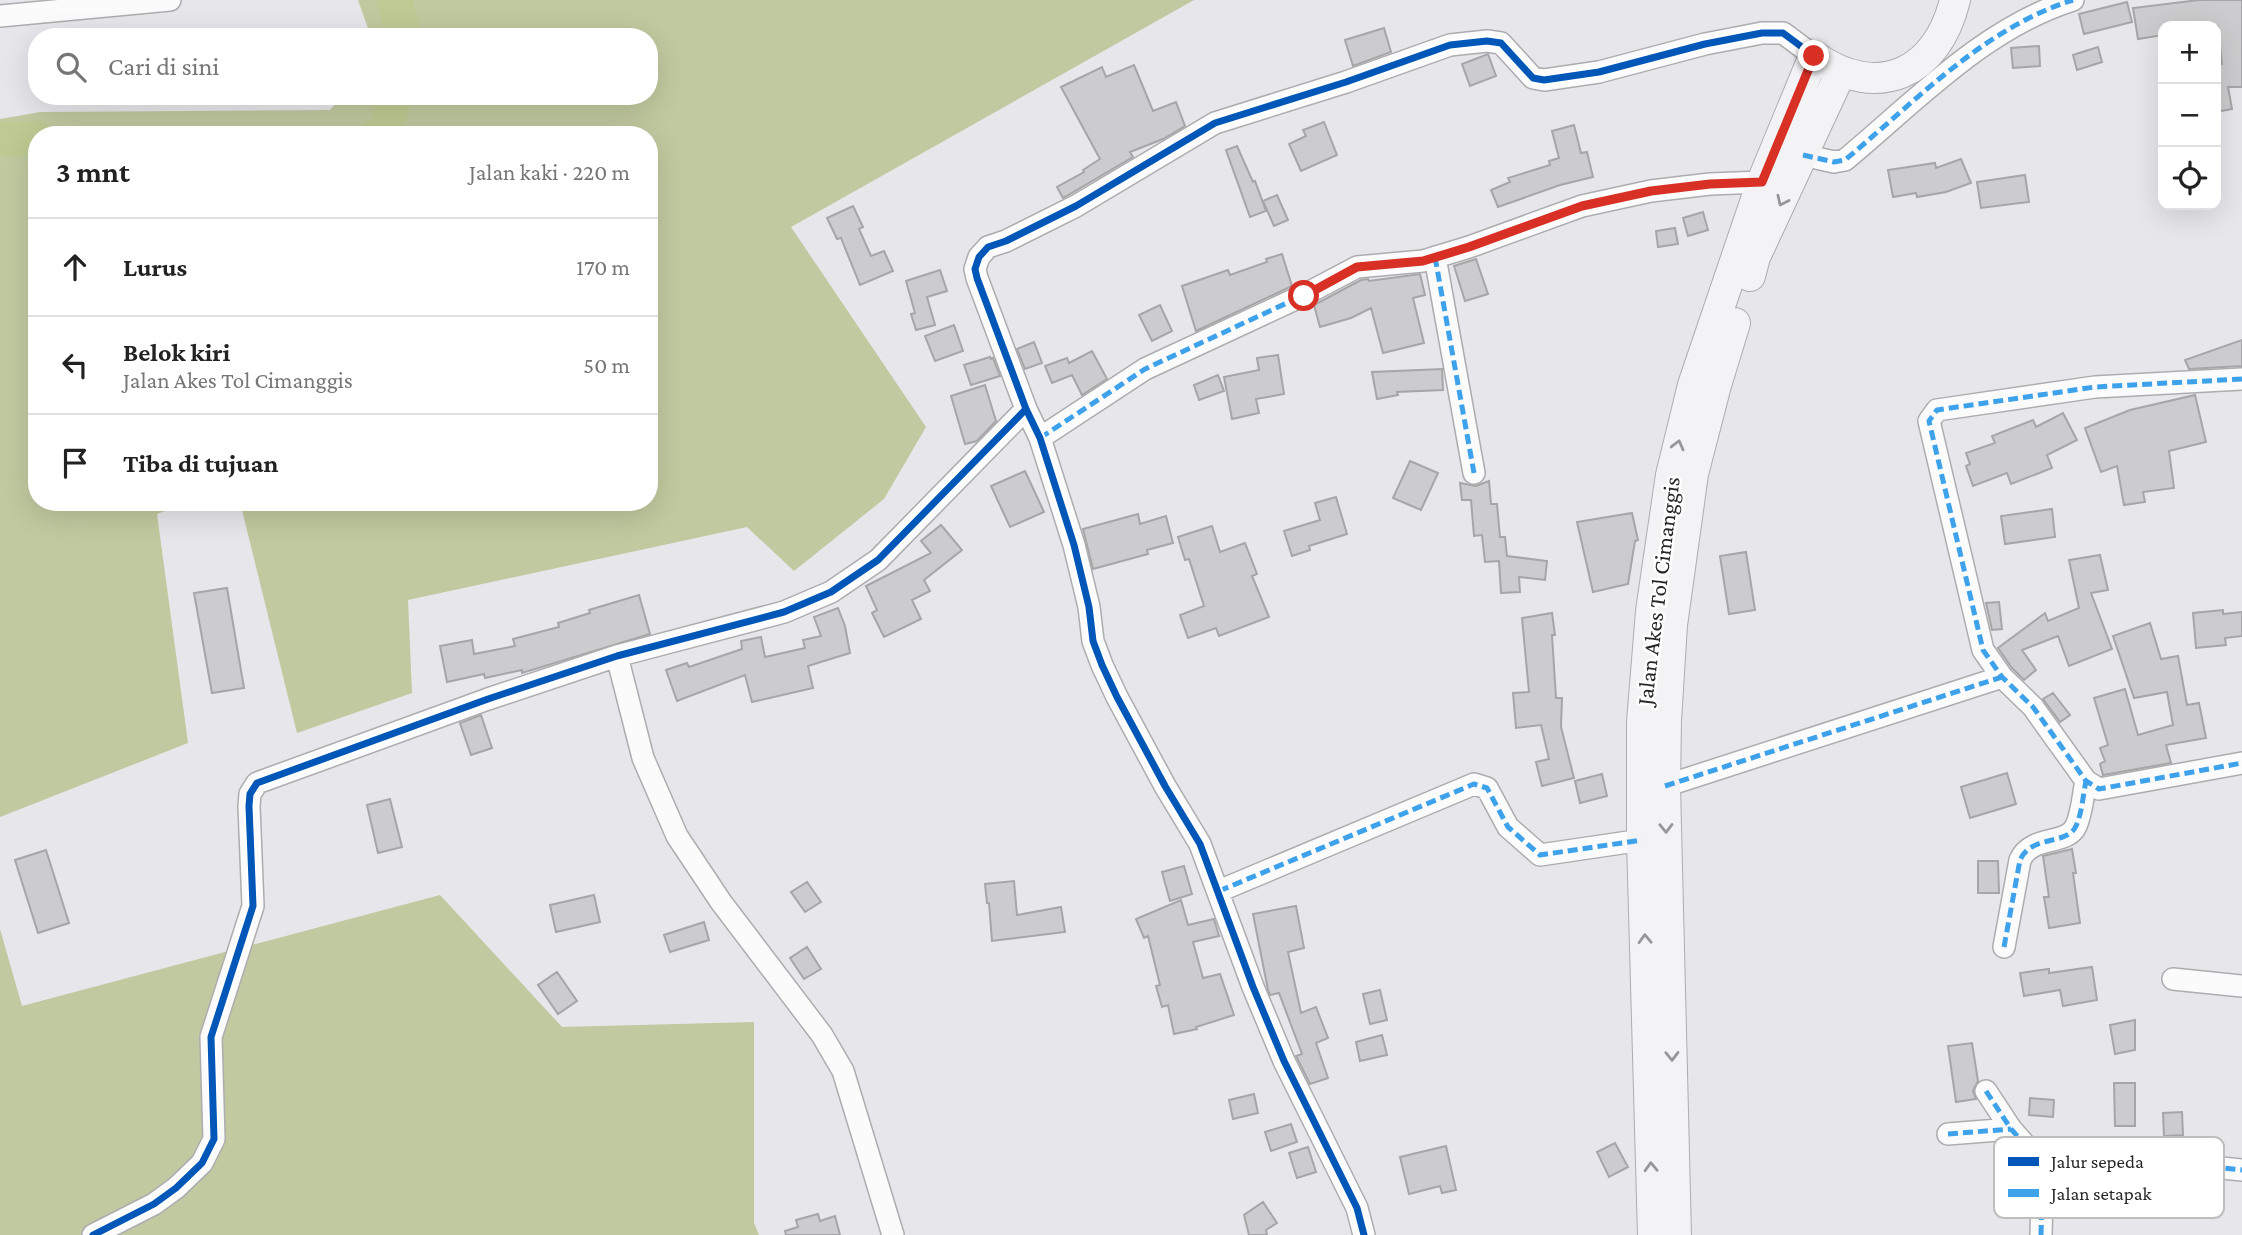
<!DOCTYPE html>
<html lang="id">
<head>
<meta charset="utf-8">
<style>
  :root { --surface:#fff; --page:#f6f6f6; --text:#222; --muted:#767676; --line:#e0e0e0 }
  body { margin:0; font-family:"Crimson Pro",serif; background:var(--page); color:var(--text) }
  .controls { position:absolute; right:21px; top:21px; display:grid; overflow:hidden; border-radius:14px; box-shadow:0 7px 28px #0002 }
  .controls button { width:63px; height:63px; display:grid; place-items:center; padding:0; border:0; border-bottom:2px solid var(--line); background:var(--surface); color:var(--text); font:35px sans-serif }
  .stop { position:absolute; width:21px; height:21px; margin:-16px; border:5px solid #d93025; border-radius:50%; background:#fff }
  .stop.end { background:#d93025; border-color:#fff; box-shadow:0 2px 7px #0008 }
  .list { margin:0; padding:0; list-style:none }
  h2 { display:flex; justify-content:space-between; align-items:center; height:91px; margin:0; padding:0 28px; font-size:30px }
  h2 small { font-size:23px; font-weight:400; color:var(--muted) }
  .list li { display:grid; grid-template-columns:46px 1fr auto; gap:21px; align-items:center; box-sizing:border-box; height:98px; padding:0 28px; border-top:2px solid var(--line) }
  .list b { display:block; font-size:26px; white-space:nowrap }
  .list p { margin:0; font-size:23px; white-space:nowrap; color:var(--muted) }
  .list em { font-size:23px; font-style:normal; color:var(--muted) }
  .icon { flex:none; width:38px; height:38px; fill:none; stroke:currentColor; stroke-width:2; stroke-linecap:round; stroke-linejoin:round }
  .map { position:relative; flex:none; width:2242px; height:1235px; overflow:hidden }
  .search { position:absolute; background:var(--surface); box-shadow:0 7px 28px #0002; left:28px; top:28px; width:630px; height:77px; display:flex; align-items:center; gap:18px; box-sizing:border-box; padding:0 24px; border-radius:28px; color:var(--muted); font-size:26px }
  .panel { position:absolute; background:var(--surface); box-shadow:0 7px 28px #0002; left:28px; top:126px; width:630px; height:385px; border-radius:28px }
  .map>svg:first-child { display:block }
  .forest { fill:#c0c99f }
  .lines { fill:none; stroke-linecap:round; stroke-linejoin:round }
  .river { stroke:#beca93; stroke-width:35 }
  .building { fill:#ccccce; stroke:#a6a6a8; stroke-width:2 }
  .minor-casing { stroke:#adadb0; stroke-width:24 }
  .secondary-casing { stroke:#adadb0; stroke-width:32 }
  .minor { stroke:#fbfbfc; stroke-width:21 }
  .secondary { stroke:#f3f3f5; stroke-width:30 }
  .quiet { stroke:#3ea2eb; stroke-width:5; stroke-dasharray:10 5; stroke-linecap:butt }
  .cycleway-casing { stroke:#fff; stroke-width:11 }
  .cycleway { stroke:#0057b8; stroke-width:7 }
  .oneway { stroke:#979799 }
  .route { stroke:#d93025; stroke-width:9 }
  .labels { text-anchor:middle; stroke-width:5; stroke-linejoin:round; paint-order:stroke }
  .street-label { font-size:23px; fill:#272729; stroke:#fff }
  .key { fill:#fff; stroke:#bebebf; stroke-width:2 }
  .key-label { font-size:19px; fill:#272729 }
</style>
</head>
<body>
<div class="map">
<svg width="2242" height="1235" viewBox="0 0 2242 1235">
  <rect width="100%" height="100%" fill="#e7e6ea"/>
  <path class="forest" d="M358,0H1194L791,227L926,427L884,499L794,571L747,527L408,600L412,693L297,733L240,502H649V135H37V502H189L157,514L188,743L0,817V119L40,112L330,110L342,96H649V37H371Z
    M440,895L562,1027L754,1022V1223L759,1235H0V929L22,1006Z"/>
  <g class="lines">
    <path class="river" d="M394,0L405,37
      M377,135L386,131L394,96
      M0,139H37"/>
  </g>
  <path class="building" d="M2199,0H2242V87H2228L2232,109L2216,112V65L2222,64L2218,26H2163V35L2138,39L2133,8Z
    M2127,2L2132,22L2084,34L2079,14Z
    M1384,28L1391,52L1353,66L1345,40Z
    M2039,46L2040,66L2013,68L2011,48Z
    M2098,47L2102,62L2077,70L2073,55Z
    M1488,54L1496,76L1470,86L1462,64Z
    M1134,65L1153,111L1176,102L1185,126L1163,139L1130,152L1133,157L1063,198L1057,187L1084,172L1083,170L1100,159L1061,87L1102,67L1106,77Z
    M1324,122L1337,155L1301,171L1289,144L1306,136L1303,130Z
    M1574,125L1581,153L1587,152L1593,177L1560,185L1498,207L1491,190L1510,182L1508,178L1550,165L1549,161L1559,158L1552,131Z
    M1237,146L1253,182L1255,181L1266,211L1250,217L1226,150Z
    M1961,159L1971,183L1946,192L1917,197L1916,193L1893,197L1888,170L1935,163L1936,168Z
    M2025,175L2029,202L1981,208L1977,182Z
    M1277,195L1288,220L1274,226L1263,201Z
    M853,206L863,227L859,229L871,256L884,251L893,271L860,285L841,238L837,239L827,218Z
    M1703,212L1708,230L1688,236L1683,218Z
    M1675,228L1678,244L1658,247L1656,231Z
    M1282,254L1292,286L1196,331L1182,286L1228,270L1230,275L1267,262L1266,259Z
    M1476,259L1488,294L1465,301L1454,266Z
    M940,270L947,291L927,297L935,325L916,330L911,314L915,313L906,281Z
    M1420,274L1425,295L1413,298L1424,343L1383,353L1371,308L1351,318L1320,327L1314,305L1361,280L1368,279L1369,281Z
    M1160,305L1172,331L1152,341L1139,315Z
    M954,325L963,351L935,361L925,336Z
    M2242,340V366L2189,369L2185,360Z
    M1034,342L1042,363L1025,369L1017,349Z
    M1092,351L1107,379L1082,395L1072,375L1052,383L1045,366L1067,358L1069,363Z
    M1278,355L1284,394L1256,399L1259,413L1232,419L1224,377L1259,370L1257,358Z
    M990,357L991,359L993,358L1000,376L971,385L964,365Z
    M1442,369L1443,390L1397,392L1398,395L1377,399L1372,372Z
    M1218,375L1224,391L1199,400L1194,385Z
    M985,385L996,421L977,441L965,444L951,396Z
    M2195,395L2206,442L2169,451L2174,488L2143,492L2145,502L2124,505L2117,466L2101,472L2085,428L2130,410Z
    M2063,413L2077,440L2047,455L2052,468L2011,484L2007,473L1973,486L1966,466L1970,464L1966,453L1995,443L1992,436L2033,420L2036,427Z
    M1410,461L1438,473L1421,510L1393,498Z
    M1025,471L1044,512L1010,527L991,486Z
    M1489,481L1491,504H1497L1500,537H1505L1507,556L1547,561L1545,580L1519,577L1520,592L1501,593L1499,561L1485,562L1482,535L1474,536L1471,500H1462L1460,483L1476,486Z
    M1336,497L1347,534L1309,546L1310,550L1292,556L1284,531L1320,520L1315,503Z
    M2052,509L2055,537L2005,544L2001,516Z
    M1632,513L1638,540L1635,541L1628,584L1593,592L1577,522Z
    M1138,514L1140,524L1166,516L1173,543L1147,550L1148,554L1093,569L1083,529Z
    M941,525L962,550L924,580L930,591L912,600L921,619L884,637L872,613L877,610L866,586L931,553L921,541Z
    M1212,526L1220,552L1245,543L1257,574L1252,576L1269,617L1219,636L1216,628L1188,638L1180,615L1204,606L1189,559L1185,560L1178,537Z
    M1746,552L1755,610L1729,614L1720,556Z
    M2100,555L2108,590L2091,593L2112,649L2069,666L2058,636L2022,650L2036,670L2024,680L2012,668L1998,648L2045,613L2048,621L2079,608L2069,560Z
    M227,588L244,688L212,693L194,593Z
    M639,595L650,634L522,673V670L485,678L484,674L447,682L440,646L472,640L474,654L515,646L513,639L559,627L558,623L590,613L589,610Z
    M1999,602L2002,629L1992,630L1986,603Z
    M838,608L845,626L850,653L808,666L813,688L752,702L745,675L677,701L666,670L687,663L689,667L742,649L741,641L761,637L765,657L805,648L803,640L821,636L814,617Z
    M2223,610V614L2242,612V636L2225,638L2226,645L2196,648L2193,613Z
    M1552,613L1555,635H1552L1556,698H1562L1561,727L1574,778L1542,786L1536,762L1549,759L1541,725L1516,728L1513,693L1529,692L1522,618Z
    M2150,623L2161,659L2178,656L2187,705L2199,703L2206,738L2166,745L2171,763L2103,775L2100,764L2105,761L2100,748L2108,745L2094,698L2125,689L2138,735L2173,725L2167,692L2134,698L2113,636Z
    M2053,693L2070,715L2060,722L2043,699Z
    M481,715L492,748L471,755L460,723Z
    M2007,773L2016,804L1970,818L1961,787Z
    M1602,774L1607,796L1580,803L1575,781Z
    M390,799L402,847L378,853L367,805Z
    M2072,849L2076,873H2073L2080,923L2049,928L2044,897H2049L2043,856Z
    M46,850L69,923L38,933L15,860Z
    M1978,861H1998L1999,893H1978Z
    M1184,866L1192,894L1170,901L1162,872Z
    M1014,881L1017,915L1061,907L1065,932L992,941L989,903H987L985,884Z
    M807,882L821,902L805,912L791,892Z
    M594,895L600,922L556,932L550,905Z
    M1181,900L1188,925L1214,919L1219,936L1193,942L1203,978L1220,974L1234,1015L1196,1027L1197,1029L1174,1034L1168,1005L1162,1007L1156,986L1160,985L1148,936L1144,938L1136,919Z
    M1296,906L1304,948L1288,952L1301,1013L1316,1007L1328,1038L1316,1043L1328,1078L1310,1084L1296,1056L1302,1054L1279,993L1270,995L1268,990L1253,914Z
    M704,922L709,940L670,952L664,935Z
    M807,947L821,969L804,979L790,958Z
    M2092,967L2097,1000L2063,1006L2060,990L2024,996L2020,973L2049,969V973Z
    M557,972L577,1001L558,1014L538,985Z
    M1380,990L1387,1020L1370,1024L1363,994Z
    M2135,1020V1050L2115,1054L2110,1025Z
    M1382,1035L1387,1055L1360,1061L1356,1042Z
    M1972,1043L1978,1081L1973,1091L1976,1099L1956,1102L1948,1046Z
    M2114,1083H2135V1126H2115Z
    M1254,1094L1258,1113L1233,1119L1229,1100Z
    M2030,1098L2054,1100L2053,1117L2029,1115Z
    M2182,1112L2183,1135L2164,1136L2163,1113Z
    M1291,1124L1297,1142L1271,1151L1265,1132Z
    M1615,1143L1628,1167L1609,1177L1597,1152Z
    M1446,1146L1456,1190L1442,1193L1440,1186L1409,1194L1400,1157Z
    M1308,1147L1316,1172L1297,1178L1289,1153Z
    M1263,1202L1277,1223L1266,1230L1267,1235H1249L1244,1215Z
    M818,1214L820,1221L835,1216L840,1235H786L785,1231L798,1227L796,1220Z"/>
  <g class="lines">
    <defs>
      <path id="minor" d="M0,16L170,0
        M1803,155L1834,162L1845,160C1916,101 1984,28 2073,0
        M1435,257L1474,473
        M2242,379L2095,387L1937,410L1929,421L1983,650L2002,677L2033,707L2086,781L2099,789L2242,763
        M1040,438L1145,369L1304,295L1357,267L1423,261L1469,247L1582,206L1651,191L1710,184L1762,182
        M617,656L643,758L677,836L721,902L822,1035L843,1071L893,1235
        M1665,786L2002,677
        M1219,891L1474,784L1487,788L1508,827L1540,855L1642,840
        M2004,947L2020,860C2032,834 2067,846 2076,826C2082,813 2083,795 2086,781
        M2173,979L2242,986
        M1986,1091L2011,1129L2026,1146L2043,1154L2129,1158L2242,1170
        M1948,1134L2011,1129
        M93,1235L154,1204L176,1188L202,1163L214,1139L211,1037L253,906L249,806L250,794L257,783L488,699L617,656L784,612L831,592L878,560L1026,409
        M1364,1235L1357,1208L1284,1061L1253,987L1200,844L1165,786L1117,697L1102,665L1093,641L1089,607L1074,545L1040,438L1026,409L977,278L975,269L979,257L988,247L1006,241L1076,206L1215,123L1346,82L1450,45L1487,41L1501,43L1533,78L1544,80L1599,72L1705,44L1762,33H1783L1814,56
        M2041,1235L2043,1154"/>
      <path id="secondary" d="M1750,276L1755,257L1841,72
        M1653,1235L1642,840V722L1651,611L1671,475L1693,385L1762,182L1814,56C1878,101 1937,74 1955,0
        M1676,1235L1665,786L1666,721L1672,625L1693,474L1716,385L1735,323"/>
    </defs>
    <use href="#minor" class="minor-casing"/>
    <use href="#secondary" class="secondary-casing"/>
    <use href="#minor" class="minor"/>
    <use href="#secondary" class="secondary"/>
    <path class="quiet" d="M1803,155L1834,162L1845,160C1916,101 1984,28 2073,0
      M1435,257L1474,473
      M2242,379L2095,387L1937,410L1929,421L1983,650L2002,677L2033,707L2086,781L2099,789L2242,763
      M1040,438L1145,369L1304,295L1357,267L1423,261L1469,247L1582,206L1651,191L1710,184L1762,182
      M1665,786L2002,677
      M1219,891L1474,784L1487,788L1508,827L1540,855L1642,840
      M2004,947L2020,860C2032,834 2067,846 2076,826C2082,813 2083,795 2086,781
      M1986,1091L2011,1129L2026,1146L2043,1154L2129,1158L2242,1170
      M1948,1134L2011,1129
      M2041,1235L2043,1154"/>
    <defs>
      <path id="cycleway" d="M93,1235L154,1204L176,1188L202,1163L214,1139L211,1037L253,906L249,806L250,794L257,783L488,699L617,656L784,612L831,592L878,560L1026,409
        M1364,1235L1357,1208L1284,1061L1253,987L1200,844L1165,786L1117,697L1102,665L1093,641L1089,607L1074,545L1040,438L1026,409L977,278L975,269L979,257L988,247L1006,241L1076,206L1215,123L1346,82L1450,45L1487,41L1501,43L1533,78L1544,80L1599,72L1705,44L1762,33H1783L1814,56"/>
    </defs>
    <use href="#cycleway" class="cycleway-casing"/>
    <use href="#cycleway" class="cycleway"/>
  </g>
  <defs><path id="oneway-chevron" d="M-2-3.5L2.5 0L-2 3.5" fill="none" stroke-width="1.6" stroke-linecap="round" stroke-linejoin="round" transform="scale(1.75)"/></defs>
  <g class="oneway">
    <use href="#oneway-chevron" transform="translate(1782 201) rotate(115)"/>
    <use href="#oneway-chevron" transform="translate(1678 445) rotate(-76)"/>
    <use href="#oneway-chevron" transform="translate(1666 828) rotate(89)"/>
    <use href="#oneway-chevron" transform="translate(1645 939) rotate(-92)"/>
    <use href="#oneway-chevron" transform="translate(1672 1056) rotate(89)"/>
    <use href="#oneway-chevron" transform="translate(1651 1167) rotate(-92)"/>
  </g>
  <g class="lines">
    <path class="route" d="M1304,296L1357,267L1423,261L1469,247L1582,206L1651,191L1710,184L1762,182L1814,56"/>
  </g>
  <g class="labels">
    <g class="street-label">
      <text transform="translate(1658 591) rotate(-83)" y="8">Jalan Akes Tol Cimanggis</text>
    </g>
  </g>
  <rect x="1994" y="1137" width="230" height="81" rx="10" class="key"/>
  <rect x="2008" y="1157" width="31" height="9" fill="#0057b8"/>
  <rect x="2008" y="1189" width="31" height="8" fill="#3ea2eb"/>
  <g class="key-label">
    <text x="2051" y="1168">Jalur sepeda</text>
    <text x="2051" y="1200">Jalan setapak</text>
  </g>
</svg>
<div class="controls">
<button>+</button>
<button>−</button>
<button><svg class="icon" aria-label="locate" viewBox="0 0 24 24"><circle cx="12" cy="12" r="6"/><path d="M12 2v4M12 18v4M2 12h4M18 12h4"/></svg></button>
</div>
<div class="stop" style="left:1304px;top:296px"></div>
<div class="stop end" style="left:1814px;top:56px"></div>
<div class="search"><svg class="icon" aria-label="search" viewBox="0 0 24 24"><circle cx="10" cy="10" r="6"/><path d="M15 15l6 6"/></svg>Cari di sini</div>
<section class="panel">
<h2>3 mnt<small>Jalan kaki · 220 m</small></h2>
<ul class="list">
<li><svg class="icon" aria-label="ahead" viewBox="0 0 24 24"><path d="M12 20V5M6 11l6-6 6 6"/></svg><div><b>Lurus</b></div><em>170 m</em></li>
<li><svg class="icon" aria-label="left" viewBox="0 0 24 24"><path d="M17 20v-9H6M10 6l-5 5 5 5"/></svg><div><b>Belok kiri</b><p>Jalan Akes Tol Cimanggis</p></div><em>50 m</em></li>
<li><svg class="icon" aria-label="arrive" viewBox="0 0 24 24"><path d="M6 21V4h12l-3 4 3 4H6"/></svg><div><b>Tiba di tujuan</b></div></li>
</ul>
</section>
</div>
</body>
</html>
